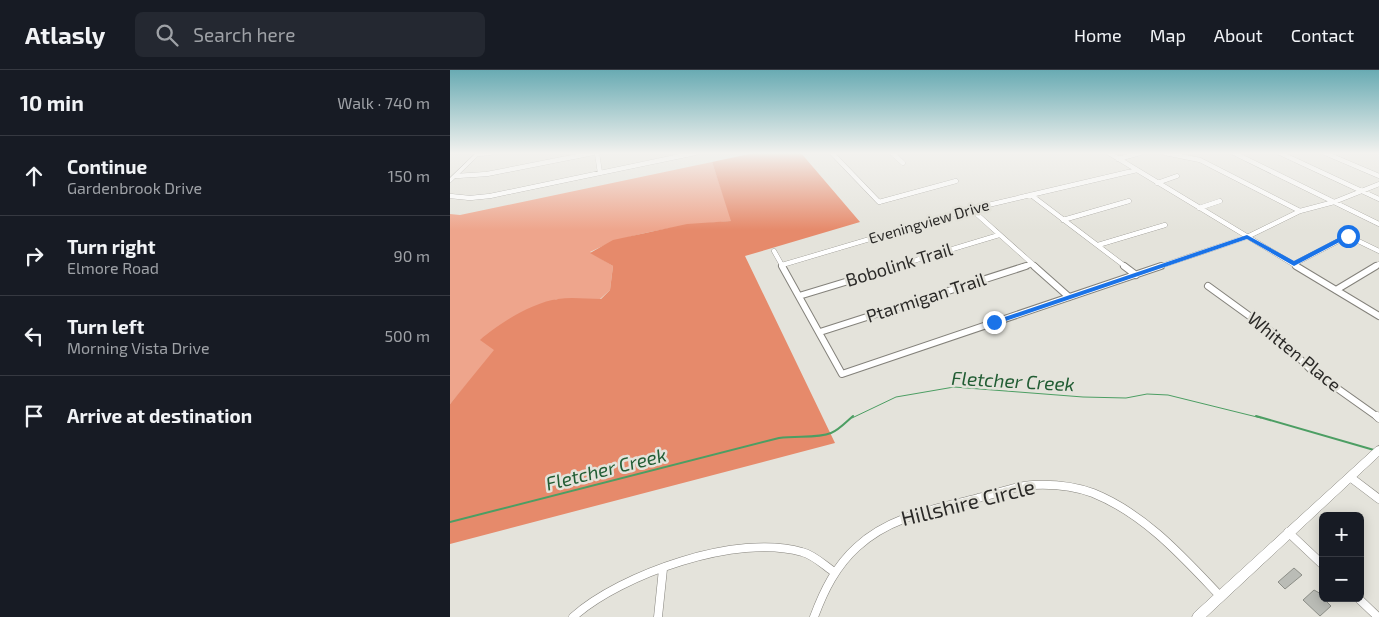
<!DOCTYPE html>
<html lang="en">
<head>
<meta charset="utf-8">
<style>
  :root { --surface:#171b24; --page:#242831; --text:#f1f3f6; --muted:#9ea1a6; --line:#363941 }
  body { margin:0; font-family:"Exo 2",sans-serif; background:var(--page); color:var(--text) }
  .controls { position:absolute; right:15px; bottom:15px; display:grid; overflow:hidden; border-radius:8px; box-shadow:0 2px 12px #0003 }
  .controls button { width:45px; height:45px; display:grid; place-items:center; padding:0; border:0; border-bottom:1px solid var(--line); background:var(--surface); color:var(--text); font:25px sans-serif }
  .stop { position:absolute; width:15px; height:15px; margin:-11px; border:4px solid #1a73e8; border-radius:50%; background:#fff }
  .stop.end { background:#1a73e8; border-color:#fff; box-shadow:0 1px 5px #0008 }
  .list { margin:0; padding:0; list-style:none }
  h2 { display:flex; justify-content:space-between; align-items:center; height:65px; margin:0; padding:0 20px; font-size:21px }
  h2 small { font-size:16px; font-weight:400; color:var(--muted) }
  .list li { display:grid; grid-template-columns:32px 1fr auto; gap:15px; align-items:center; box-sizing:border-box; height:80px; padding:0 20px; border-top:1px solid var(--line) }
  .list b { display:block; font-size:19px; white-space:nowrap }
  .list p { margin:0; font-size:16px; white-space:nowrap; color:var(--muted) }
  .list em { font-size:16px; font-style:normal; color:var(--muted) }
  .icon { flex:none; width:28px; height:28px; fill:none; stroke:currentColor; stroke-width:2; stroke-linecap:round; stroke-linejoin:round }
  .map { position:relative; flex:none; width:929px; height:547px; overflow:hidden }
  header { display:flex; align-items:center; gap:30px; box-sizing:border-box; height:70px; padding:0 25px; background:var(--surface); border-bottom:1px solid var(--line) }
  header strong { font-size:24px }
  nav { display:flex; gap:28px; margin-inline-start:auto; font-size:18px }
  .search { width:350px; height:45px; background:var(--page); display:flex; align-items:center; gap:12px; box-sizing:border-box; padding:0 18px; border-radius:8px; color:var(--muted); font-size:19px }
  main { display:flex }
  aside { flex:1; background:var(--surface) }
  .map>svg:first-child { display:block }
  .green { fill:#eea58c }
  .forest { fill:#e68a6b }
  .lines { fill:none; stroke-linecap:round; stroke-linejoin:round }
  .stream-far1 { stroke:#4c9e63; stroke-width:1 }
  .stream { stroke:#4c9e63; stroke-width:2 }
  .building { fill:#babcb6; stroke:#8c8e87 }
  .minor-far2-casing { stroke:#84827b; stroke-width:5 }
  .minor-far1-casing { stroke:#84827b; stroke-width:8 }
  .minor-casing { stroke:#84827b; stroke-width:9 }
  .major-casing { stroke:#84827b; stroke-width:1 }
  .minor-far2 { stroke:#fff; stroke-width:4.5 }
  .minor-far1 { stroke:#fff; stroke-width:6 }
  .minor { stroke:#fff; stroke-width:8 }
  .major { fill:#fff; fill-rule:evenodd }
  .route { fill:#1a73e8 }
  .labels { text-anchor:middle; stroke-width:5; stroke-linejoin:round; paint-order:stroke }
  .far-street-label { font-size:15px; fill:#2b2a28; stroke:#e4e3db }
  .street-label { font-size:18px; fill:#2b2a28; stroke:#e4e3db }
  .water-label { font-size:19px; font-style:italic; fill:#225d34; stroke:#e4e3db }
  .near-street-label { font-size:21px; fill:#2b2a28; stroke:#e4e3db }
</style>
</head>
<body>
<header>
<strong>Atlasly</strong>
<div class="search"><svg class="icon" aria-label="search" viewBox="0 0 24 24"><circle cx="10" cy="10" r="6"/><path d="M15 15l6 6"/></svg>Search here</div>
<nav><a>Home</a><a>Map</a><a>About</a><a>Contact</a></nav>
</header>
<main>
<aside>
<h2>10 min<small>Walk · 740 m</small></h2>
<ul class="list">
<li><svg class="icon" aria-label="ahead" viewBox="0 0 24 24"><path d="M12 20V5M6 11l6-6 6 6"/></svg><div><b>Continue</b><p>Gardenbrook Drive</p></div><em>150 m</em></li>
<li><svg class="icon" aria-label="right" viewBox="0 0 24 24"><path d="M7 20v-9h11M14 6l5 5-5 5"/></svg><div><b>Turn right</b><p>Elmore Road</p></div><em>90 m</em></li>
<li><svg class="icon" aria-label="left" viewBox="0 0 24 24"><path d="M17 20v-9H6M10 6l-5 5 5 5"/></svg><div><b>Turn left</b><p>Morning Vista Drive</p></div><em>500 m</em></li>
<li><svg class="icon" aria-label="arrive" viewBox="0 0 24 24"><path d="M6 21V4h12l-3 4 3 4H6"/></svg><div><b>Arrive at destination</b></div></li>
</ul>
</aside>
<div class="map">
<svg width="929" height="547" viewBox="0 0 929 547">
  <rect width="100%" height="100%" fill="#e4e3db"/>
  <path class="green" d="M262,92L282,151C236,155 181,161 140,182L163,196L160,220L150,229H107L81,239L0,334V144L10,145Z"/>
  <path class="forest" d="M304,83H351L410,152L295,186L385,373L0,474V334L44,280L30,270C48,254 83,232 108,229C122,227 137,229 151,229L160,220L163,196L140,183L163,170L237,154L281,151L262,92Z"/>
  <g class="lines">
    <path class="stream-far1" d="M402,348L446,327L504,317L633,327L676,328L697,324L718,325L811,348"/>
    <path class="stream" d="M806,346L924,380
      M0,452L329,368C346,365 367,369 381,363C389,360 396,352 403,346"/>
  </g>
  <path class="building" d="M844,498L852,505L835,519L828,512Z
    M864,520L873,525V528L881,536L870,546L853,530Z"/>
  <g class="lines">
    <defs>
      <path id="minor-far2" d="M147,83L150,103
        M382,83L429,132L506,111
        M442,83L453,93
        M659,83L848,197
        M715,83L750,90L850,141
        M784,83L929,154
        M830,83L929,129
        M875,83L929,106
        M28,84L40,83
        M668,89L690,83
        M6,106L37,104L143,83
        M707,113L727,106
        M581,125L676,197
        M0,126L20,128L40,126L245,83
        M749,138L770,131
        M521,139L586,197
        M613,150L679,131
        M648,175L715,155
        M324,181L333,197
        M844,194L898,166L929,181
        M332,195L521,139L687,100
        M443,197L549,165
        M572,197L582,194
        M708,197L797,167L850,141L884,132L929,114
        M924,197L929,194"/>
      <path id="minor-far1" d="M332,196L392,304L711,196
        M584,196L619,227
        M674,196L686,205
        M846,196L929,246
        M758,216L827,266L860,299L929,348
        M886,220L926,196
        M349,226L448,196
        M370,262L576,196"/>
      <path id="minor" d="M927,346L929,348
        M900,407L929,429
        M838,462L873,495
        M908,528L928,547
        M123,547C171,504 288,463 352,482C364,485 374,495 384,502
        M208,547L213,499
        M364,547C374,520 386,496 407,477C440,446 486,439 528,428C546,424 564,416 583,415C603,414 624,416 643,423C695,444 733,487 771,527"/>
      <path id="major" d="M26,83H31L0,113V108Z
        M929,376V386L756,547H742L744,543L926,377Z"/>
    </defs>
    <use href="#minor-far2" class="minor-far2-casing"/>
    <use href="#minor-far1" class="minor-far1-casing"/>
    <use href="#minor" class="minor-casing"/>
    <use href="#major" class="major-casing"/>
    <use href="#minor-far2" class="minor-far2"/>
    <use href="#minor-far1" class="minor-far1"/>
    <use href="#minor" class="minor"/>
    <use href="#major" class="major"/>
  </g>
  <linearGradient id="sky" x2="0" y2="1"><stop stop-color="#69abb3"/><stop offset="0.52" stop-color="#f3f2ef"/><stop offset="1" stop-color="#f3f2ef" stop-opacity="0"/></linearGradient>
  <rect width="929" height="160" fill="url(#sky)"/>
  <path class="route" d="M896,164L901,166L844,196L797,169L547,254L540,252L797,165L844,191Z"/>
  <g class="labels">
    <g class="far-street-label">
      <text transform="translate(479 152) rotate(-16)" y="5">Eveningview Drive</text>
    </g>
    <g class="street-label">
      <text transform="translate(449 195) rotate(-17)" y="6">Bobolink Trail</text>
      <text transform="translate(476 228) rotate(-18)" y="6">Ptarmigan Trail</text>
      <text transform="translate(844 282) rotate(39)" y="6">Whitten Place</text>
    </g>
    <g class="water-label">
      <text transform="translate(563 311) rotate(3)" y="7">Fletcher Creek</text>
      <text transform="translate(156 399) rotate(-14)" y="7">Fletcher Creek</text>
    </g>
    <g class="near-street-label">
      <text transform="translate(518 433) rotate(-14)" y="7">Hillshire Circle</text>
    </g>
  </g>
</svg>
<div class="controls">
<button>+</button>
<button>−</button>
</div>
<div class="stop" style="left:898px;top:166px"></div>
<div class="stop end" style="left:544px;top:252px"></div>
</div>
</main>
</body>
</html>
